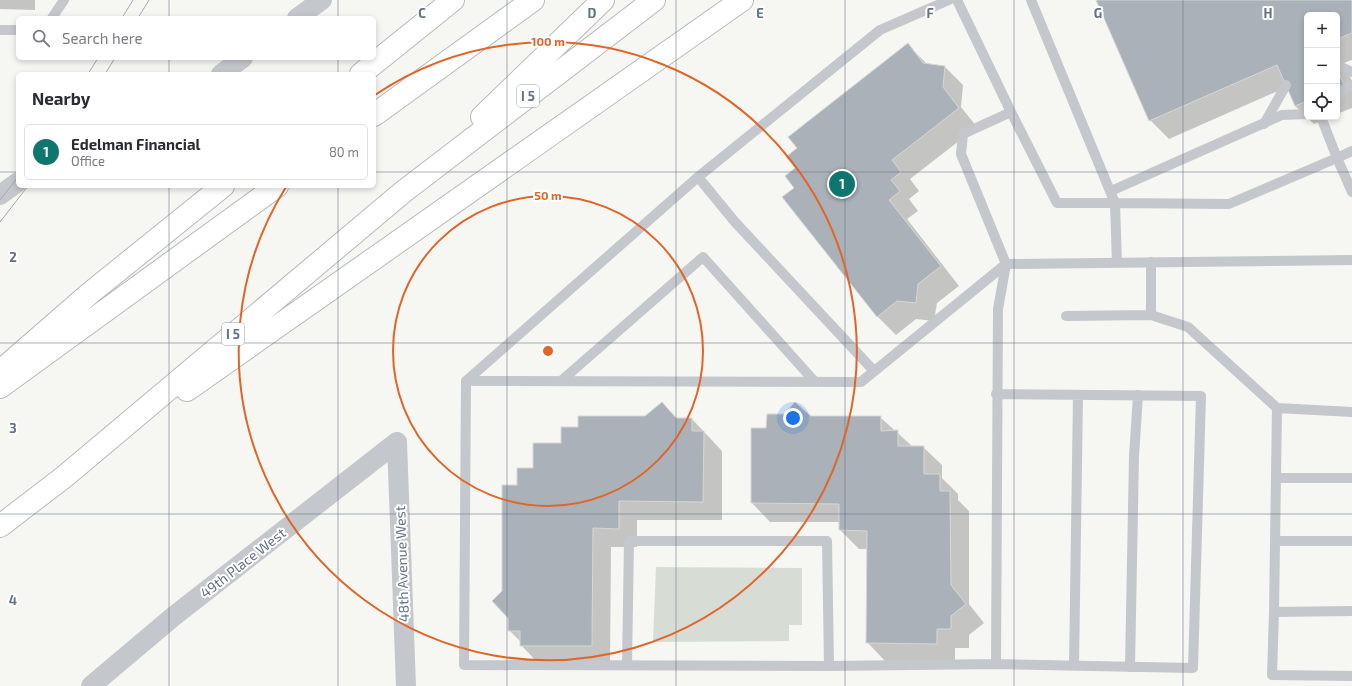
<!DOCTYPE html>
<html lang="en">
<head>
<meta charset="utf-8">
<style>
  :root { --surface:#fff; --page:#f2f2f3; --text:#2b2b33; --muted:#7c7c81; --line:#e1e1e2; --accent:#0f766e }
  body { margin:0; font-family:"Exo 2",sans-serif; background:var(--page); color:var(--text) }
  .controls { position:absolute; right:12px; top:12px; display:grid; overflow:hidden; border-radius:6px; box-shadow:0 2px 6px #0003 }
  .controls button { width:36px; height:36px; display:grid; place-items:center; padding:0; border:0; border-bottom:1px solid var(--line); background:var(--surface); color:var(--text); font:20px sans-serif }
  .you { position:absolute; left:793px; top:418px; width:14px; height:14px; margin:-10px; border:3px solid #fff; border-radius:50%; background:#1a73e8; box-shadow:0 0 0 6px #1a73e833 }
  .badge { display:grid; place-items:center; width:26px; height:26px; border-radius:50%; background:var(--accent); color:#fff; font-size:13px; font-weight:700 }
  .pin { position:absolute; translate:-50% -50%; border:2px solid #fff; box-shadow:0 1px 4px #0006 }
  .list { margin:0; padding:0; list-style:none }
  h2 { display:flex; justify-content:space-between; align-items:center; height:52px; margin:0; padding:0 16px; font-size:17px }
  h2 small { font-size:13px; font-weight:400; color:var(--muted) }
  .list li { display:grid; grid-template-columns:26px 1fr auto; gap:12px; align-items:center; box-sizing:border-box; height:56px; margin:0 8px 8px; padding:0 8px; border:1px solid var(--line); border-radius:6px }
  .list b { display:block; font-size:15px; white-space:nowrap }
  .list p { margin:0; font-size:13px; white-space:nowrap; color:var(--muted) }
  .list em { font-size:13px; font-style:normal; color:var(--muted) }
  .icon { flex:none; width:22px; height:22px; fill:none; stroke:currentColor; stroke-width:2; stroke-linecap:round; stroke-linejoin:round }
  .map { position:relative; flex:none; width:1352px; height:686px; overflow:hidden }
  .search { position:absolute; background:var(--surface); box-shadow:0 2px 6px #0003; left:16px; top:16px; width:360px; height:44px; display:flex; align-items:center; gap:10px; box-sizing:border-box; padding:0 14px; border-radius:6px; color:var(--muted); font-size:15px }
  .panel { position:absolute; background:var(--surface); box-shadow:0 2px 6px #0003; left:16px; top:72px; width:360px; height:116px; border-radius:6px }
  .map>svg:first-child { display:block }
  .green { fill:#d7ddd4 }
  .shadow { fill:#0003 }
  .building { fill:#abb1b8; stroke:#d7d8d5 }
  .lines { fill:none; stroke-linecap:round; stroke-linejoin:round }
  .motorway-casing { stroke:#b7b9bd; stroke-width:24 }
  .service { stroke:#c4c7cb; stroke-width:10 }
  .minor { stroke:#c4c7cb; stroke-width:20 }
  .motorway { stroke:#fff; stroke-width:22 }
  .tram { stroke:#a5a9b0; stroke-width:1 }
  .grid { fill:none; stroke:#667384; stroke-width:1; stroke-opacity:0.55 }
  .ring { fill:none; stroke:#e06529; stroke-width:2 }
  .labels { text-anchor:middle; stroke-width:4; stroke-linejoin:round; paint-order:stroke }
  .shield { fill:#fff; stroke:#949da9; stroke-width:1 }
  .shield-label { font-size:13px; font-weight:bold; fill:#667384 }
  .street-label { font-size:14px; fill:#667384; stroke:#fff }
  .grid-label { font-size:13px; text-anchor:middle; font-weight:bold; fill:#667384; stroke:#fff; stroke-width:4; stroke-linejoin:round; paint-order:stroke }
  .centre { fill:#e06529; stroke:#fff; stroke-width:2 }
  .ring-label { font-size:12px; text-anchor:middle; font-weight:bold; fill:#e06529; stroke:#fff; stroke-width:4; stroke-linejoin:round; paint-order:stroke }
</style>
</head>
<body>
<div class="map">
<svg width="1352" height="686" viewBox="0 0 1352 686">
  <rect width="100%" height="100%" fill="#f6f6f3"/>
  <path class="green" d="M656,567L802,568V625H789V641L653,642Z"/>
  <path class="shadow" d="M0,0H35V10L0,9Z
    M1098,0H1352V60L1344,63L1352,81V108L1337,114V15H1307V117H1331L1314,124L1295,106L1287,87L1169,139L1150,120Z
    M908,45L928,65L945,67L963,85L961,107L977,127L910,179L919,191L909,199L918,211L907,219L959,286L937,303L934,321L916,319L896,335L877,316L795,188L797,168Z
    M662,403L678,419H692L722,451V520H637V547H611L610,665L539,664L521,645V642L509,630V618L503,592L518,486L534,469L579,428L645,417Z
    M810,417H880L913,447H923L942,465V478L958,494V500L969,511V604L984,623L969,635V648H955V662L885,661L867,642V549H859L840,530V522H770L752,503V429H767Z"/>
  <path class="building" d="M1096,0H1352V33L1337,39V15H1307V101L1295,106L1277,65L1149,121Z
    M908,43L923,63L945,66L943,87L959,108L892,160L901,172L891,180L900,191L889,200L941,266L918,284L916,303L897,301L877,317L782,197L794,188L785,176L795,168L786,157L797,148L788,137Z
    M1337,69L1344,85L1337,88Z
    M662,402L676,418H692V431H704L703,502L619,501V529L593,528L592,646H520V631H508V618L492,601L502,591V485H517V468H533V443H561V427H578V416H645Z
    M795,402L811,416H881V431L898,430V446H924V474H940V491H950L951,585L966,604L951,616V629H937V644L866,643L867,531L839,530V504L751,503V428H766L767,414H784Z"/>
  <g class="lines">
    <defs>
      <path id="motorway" d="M361,74L453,0
        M374,115L533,0
        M482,117L603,0
        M4,368L89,294L223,186
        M0,387L277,186
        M187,390L742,0
        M0,526L64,477L403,192L654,0"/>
    </defs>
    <use href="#motorway" class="motorway-casing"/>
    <path class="service" d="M52,18L64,0
      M0,30H18
      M1337,65L1352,72
      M1337,96L1347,87L1352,85
      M1011,112L1057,203H1115L1031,0
      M1321,117L1337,158L1352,151
      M1264,124L1286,85
      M698,177L880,30L949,0
      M1111,191L1282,115L1307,114
      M1151,262V315L1188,327L1277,408L1352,412
      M1117,263L1115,203L1229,204L1337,158L1352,192
      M1066,316L1151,315
      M874,371L735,222L698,177L466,381L464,665L829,666L996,664L998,309L1006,264L961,154L963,134L1011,112L957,0
      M466,381L861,382L1006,264L1352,260
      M561,381L703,257L815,382
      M1277,408L1274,612L1352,611
      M1276,478H1352
      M1275,541H1352
      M1274,612L1272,675L1352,676
      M996,664L1193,668L1201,396L996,394
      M627,665L629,541H827L829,666
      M1074,666L1078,395
      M1130,667L1134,456L1138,395"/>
    <path class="minor" d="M297,18L322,0
      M221,74L243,58
      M0,195L18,182
      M397,442L406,686
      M91,686L174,616L397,442"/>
    <use href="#motorway" class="motorway"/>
    <path class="tram" d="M122,18L133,0
      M138,18L149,0
      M88,74L98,58
      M105,74L115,58
      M0,200L18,177
      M0,222L28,186"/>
  </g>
  <path class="grid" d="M169,0V18M338,0V18M507,0V686M676,0V686M845,0V686M1014,0V686M1183,0V686M169,58V74M338,58V74M0,172H18M374,172H1352M169,186V686M338,186V686M0,343H1352M0,514H1352"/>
  <g class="ring">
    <circle cx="548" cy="351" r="155"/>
    <path d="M375 95A309 309 0 1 1 286 187"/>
  </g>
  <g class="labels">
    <g class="shield">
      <rect x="517" y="85" width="22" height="22" rx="3"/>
      <rect x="222" y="323" width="22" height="22" rx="3"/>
    </g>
    <g class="shield-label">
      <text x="528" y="101">I 5</text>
      <text x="233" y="339">I 5</text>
    </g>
    <g class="street-label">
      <text transform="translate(243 563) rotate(-38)" y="5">49th Place West</text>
      <text transform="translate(402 564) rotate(-92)" y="5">48th Avenue West</text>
    </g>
  </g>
  <g class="grid-label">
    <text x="422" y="18">C</text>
    <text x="592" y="18">D</text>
    <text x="760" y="18">E</text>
    <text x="930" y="18">F</text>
    <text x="1098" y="18">G</text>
    <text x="1268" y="18">H</text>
    <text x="13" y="262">2</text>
    <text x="13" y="433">3</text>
    <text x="13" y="605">4</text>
  </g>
  <circle cx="548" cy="351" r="6" class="centre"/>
  <g class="ring-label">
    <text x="548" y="46">100 m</text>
    <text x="548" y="200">50 m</text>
  </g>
</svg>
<div class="controls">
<button>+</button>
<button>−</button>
<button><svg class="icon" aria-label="locate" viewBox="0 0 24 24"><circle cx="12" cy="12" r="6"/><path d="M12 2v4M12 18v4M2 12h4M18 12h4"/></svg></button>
</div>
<div class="you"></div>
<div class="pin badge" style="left:842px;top:184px">1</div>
<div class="search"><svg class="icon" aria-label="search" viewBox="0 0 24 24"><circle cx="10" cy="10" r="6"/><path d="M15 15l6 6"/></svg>Search here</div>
<section class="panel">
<h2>Nearby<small></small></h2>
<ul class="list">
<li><span class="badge">1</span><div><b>Edelman Financial</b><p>Office</p></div><em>80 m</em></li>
</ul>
</section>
</div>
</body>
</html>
